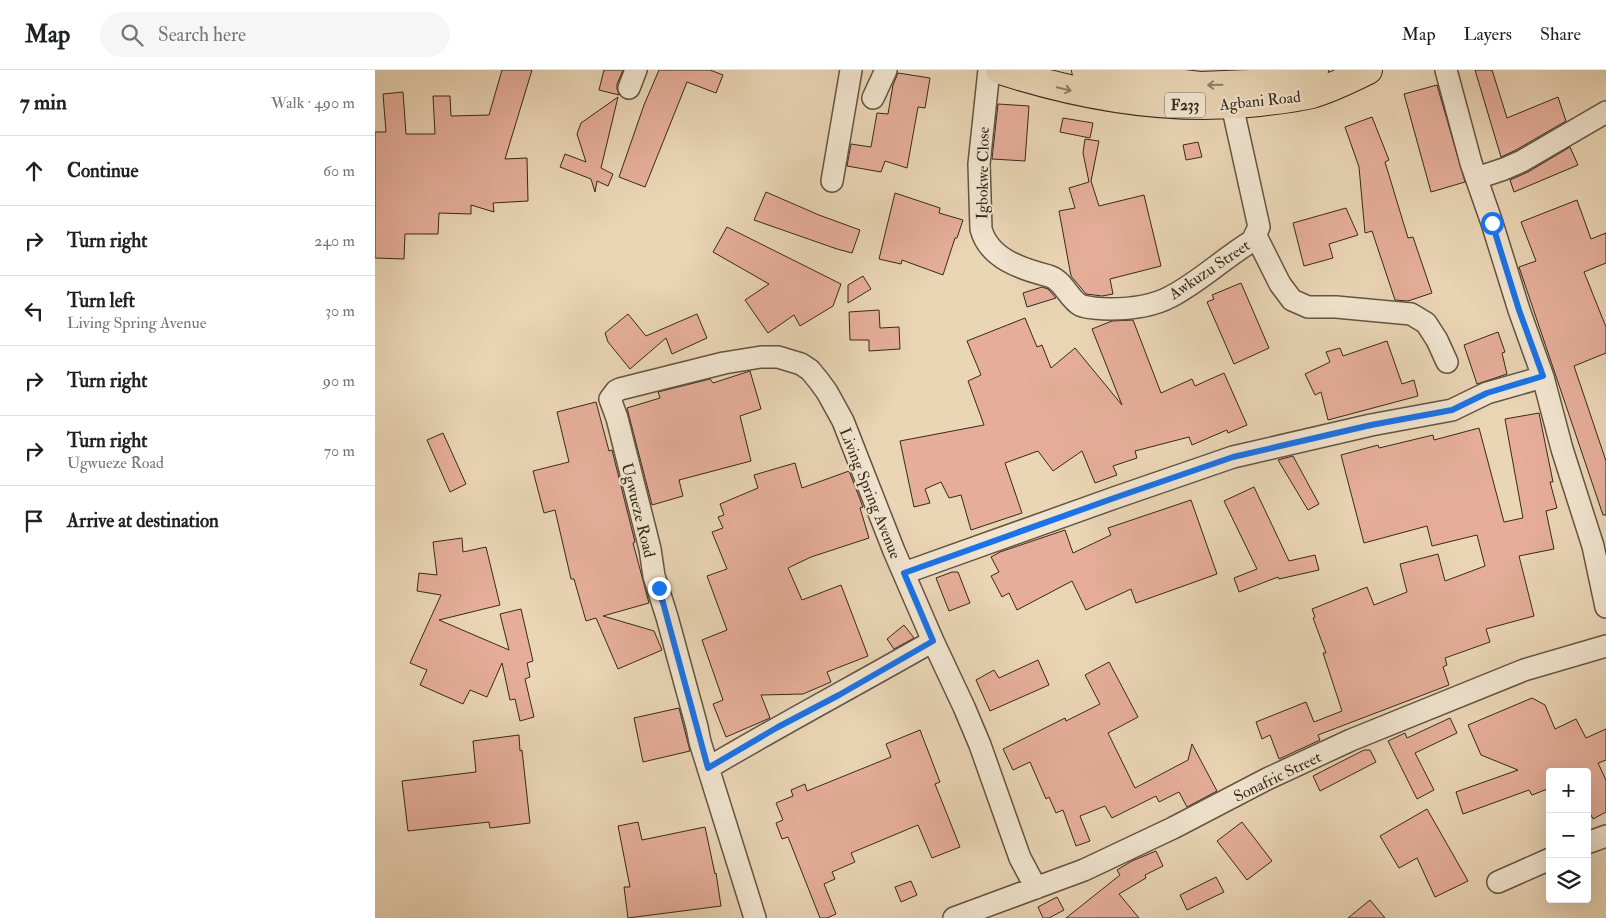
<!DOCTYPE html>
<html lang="en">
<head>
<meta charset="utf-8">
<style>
  :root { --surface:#fff; --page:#f6f6f6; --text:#202124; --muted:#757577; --line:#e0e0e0 }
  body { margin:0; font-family:"IM FELL Double Pica",serif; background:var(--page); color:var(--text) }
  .controls { position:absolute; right:15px; bottom:15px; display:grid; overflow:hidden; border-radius:5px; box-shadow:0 5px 20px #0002 }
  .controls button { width:45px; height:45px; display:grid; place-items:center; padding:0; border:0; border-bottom:1px solid var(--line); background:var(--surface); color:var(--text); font:25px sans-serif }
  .stop { position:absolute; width:15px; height:15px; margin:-11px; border:4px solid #1a73e8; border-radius:50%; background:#fff }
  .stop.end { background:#1a73e8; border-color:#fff; box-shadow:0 1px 5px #0008 }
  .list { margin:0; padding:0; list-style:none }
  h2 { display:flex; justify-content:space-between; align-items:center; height:65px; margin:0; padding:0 20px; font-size:21px }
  h2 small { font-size:16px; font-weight:400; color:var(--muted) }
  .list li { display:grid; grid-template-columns:32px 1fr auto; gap:15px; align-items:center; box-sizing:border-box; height:70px; padding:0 20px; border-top:1px solid var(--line) }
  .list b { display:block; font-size:19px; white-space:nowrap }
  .list p { margin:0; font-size:16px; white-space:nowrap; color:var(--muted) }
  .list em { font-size:16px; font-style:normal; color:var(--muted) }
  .icon { flex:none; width:28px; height:28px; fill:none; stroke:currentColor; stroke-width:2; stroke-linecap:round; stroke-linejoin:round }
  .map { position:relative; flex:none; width:1231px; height:848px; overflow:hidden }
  header { display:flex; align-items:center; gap:30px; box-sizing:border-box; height:70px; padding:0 25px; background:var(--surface); border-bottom:1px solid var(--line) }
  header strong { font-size:24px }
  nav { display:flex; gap:28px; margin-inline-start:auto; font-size:18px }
  .search { width:350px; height:45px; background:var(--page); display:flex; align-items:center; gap:12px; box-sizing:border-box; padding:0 18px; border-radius:28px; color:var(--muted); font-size:19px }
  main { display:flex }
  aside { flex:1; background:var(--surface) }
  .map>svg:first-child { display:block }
  .building { fill:#e6ae9a; stroke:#36291a }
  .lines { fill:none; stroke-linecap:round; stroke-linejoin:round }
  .minor-casing { stroke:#635441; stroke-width:24 }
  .primary-casing { stroke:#36291a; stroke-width:30 }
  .minor { stroke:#f1e4cf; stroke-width:21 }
  .primary { stroke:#ead5b5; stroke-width:28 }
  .oneway { stroke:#907f68 }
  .route { stroke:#1a73e8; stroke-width:6 }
  .labels { text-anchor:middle; stroke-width:4; stroke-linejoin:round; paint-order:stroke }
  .shield { fill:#f1e4cf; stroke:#6e6150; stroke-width:1 }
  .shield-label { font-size:15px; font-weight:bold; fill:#36291a }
  .street-label { font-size:16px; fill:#36291a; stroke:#f1e4cf }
</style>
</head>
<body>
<header>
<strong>Map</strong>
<div class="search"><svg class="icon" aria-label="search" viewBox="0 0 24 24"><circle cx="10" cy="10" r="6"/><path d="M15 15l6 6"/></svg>Search here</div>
<nav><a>Map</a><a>Layers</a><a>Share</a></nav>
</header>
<main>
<aside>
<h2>7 min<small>Walk · 490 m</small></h2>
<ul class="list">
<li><svg class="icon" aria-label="ahead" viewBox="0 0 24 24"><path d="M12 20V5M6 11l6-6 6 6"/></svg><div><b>Continue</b></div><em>60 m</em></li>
<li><svg class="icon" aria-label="right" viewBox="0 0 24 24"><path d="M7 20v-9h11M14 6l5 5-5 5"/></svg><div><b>Turn right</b></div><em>240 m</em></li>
<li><svg class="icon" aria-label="left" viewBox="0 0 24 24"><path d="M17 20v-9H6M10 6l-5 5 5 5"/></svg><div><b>Turn left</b><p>Living Spring Avenue</p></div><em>30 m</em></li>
<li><svg class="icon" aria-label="right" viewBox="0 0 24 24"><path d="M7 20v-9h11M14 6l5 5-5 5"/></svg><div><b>Turn right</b></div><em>90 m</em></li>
<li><svg class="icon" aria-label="right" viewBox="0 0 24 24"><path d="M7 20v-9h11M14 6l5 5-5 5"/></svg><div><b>Turn right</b><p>Ugwueze Road</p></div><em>70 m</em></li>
<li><svg class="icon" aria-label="arrive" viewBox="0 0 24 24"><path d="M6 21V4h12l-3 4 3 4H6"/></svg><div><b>Arrive at destination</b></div></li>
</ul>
</aside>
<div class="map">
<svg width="1231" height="848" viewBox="0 0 1231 848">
  <rect width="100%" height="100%" fill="#ead5b5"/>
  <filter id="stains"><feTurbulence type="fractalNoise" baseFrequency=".004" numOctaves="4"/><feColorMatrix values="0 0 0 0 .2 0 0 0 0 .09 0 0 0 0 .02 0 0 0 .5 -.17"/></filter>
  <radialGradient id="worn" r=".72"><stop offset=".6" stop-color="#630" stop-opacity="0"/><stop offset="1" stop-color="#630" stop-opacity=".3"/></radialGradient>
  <path class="building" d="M127,0H157L130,89L152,88L153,131L118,133L119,142L96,135V144L64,143L63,164H30L29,189L0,188V62H11L8,24L28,22L31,64H60L58,26H75L76,46L114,45Z
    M229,0H248L242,14V19L244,25L224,20Z
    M284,0H335L348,5L341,23L312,12L270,117L244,107L269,35Z
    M1100,0H1117L1132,48L1183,27L1191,51L1141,80L1126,87Z
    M523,3L555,8L550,38L543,37L532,98L510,91L506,102L472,96L476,74L496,77L502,43L513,44L518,15Z
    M1062,15L1090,112L1056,122L1029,24Z
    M243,27L226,98L238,104L233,116L222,111L220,122L216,109L185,97L190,84L211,92L202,64L206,53Z
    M623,34L654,36L650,91L617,89Z
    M997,47L1014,90L1010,92L1033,168L1038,167L1057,223L1033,231L1020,230L997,161L990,163L984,97L970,57Z
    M688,48L718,53L715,68L685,62Z
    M710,69L724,71L716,111L724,136L769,125L786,196L735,209L738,224L727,226L711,224L696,206L684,141L700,138L694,118L714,112L708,83Z
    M823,72L827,87L811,90L808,75Z
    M1195,77L1203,95L1139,122L1135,110L1153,102Z
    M391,122L444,145L485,160L477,183L462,179L379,150Z
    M520,123L565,138L564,143L588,150L582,168H580L568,205L527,190L526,194L504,189Z
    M1202,130L1216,169L1231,163V193L1209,202L1231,257V283L1199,296L1231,391V445H1228L1144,197L1161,191L1146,152Z
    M971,138L983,165L954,174L958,188L929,196L918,153Z
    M352,157L466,214L458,236L425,256L419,245L393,263L370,230L394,214L338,182Z
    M488,206L496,219L473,233V215Z
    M866,213L894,278L859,294L832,232L839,229L837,225Z
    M667,217L673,219L681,228L652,237L648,223Z
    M504,240L505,258L524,257L525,279L494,281V270H475L474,242Z
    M253,244L271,266L322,244L332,268L297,284L291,268L255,299L233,272L230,263Z
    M650,248L662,277L667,275L676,298L700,278L747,335L717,259L737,251L758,250L786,323L817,309L820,316L849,303L872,355L853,363L852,360L817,375L814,367L760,381L762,388L738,396L742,405L720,413L707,381L678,401L663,381L630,393L647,443L596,460L586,425L574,428L566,412L550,419L555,433L539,437L525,371L609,355L593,311L606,305L592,271Z
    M1123,262L1130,282L1127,283L1132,304L1102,314L1089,275Z
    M1012,271L1027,314L1039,310L1043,326L953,350L946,322L940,325L930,304L955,292L951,282L965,278L968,286Z
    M375,301L386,339L365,346L376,391L304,410L308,426L277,435L252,338L285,328L283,322L335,309L338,313Z
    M221,332L234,381L237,380L260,472L258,473L274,533L228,546L279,561L287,580L243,599L221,548L211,551L199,509H196L180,440L169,443L158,401L194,392L182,342Z
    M1164,343L1178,412H1175L1182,438L1171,441L1179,479L1144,486L1159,546L1111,559L1115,572L1070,588L1072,595L1068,597L1074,615L943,665L945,670L904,689L895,665L887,669L881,652L931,632L939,652L967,641L948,583H951L938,548L940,547L937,539L992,517L999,535L1032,522L1025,494L1063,484L1070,511L1110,496L1102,465L1057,476L1052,456L989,473L966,385L1003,375L1004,378L1058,365L1059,370L1104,358L1129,452L1148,448L1130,349Z
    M68,363L91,414L75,422L52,370Z
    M918,386L944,434L933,440L903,390Z
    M420,393L427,418L474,401L488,437L485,438L494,468L436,487L413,498L427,530L466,515L493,586L452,602L456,612L428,624L386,625L395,648L351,667L338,634L348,630L327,570L352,560L332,506L352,499L337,462L348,458L343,447L349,445L345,434L383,418L379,405Z
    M879,417L914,491L940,485L944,500L904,509L903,507L864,522L859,508L882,499L849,431Z
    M816,430L842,504L761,533L756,519L711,540L697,511L642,540L634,523L627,527L616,506L624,502L616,487L625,482L690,460L698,483L736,465L733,458Z
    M87,468L88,482L111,477L125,535L64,550L134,580L125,544L146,539L158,591L152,593L155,607L150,609L159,647L145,651L140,629L135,630L127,593L112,627L95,620L88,634L45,615L52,600L35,593L66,525L42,521L44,503L62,505L58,472Z
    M577,502H583L595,533L574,541L561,508Z
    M529,555L539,568L519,579L512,569Z
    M663,590L674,615L615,641L601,610L619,600L624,608Z
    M734,592L763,647L733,663L760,718L813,690L817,674L842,721L812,737L804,722L784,732L781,726L737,748L730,736L705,746L715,771L701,776L688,740L681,743L674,727L671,729L655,692L638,700L628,679L690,648L691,651L725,634L710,605Z
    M1157,628L1170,635L1180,659L1201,649L1211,668L1231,659V690L1223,693L1231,710V742L1218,749L1212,737V702H1175V718L1157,725L1154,720L1088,744L1081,722L1143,700L1106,685L1093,655Z
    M304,638L315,681L268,692L259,648Z
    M1075,648L1082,663L1040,683L1059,720L1042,729L1013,671L1030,663L1032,668Z
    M545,660L565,712L560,714L585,777L557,788L543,755L476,783L480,792L457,802L460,809L449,814L461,844L452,848H445L413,767L407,769L401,753L408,750L401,733L418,726L416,720L430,714L432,721L516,687L511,674Z
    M144,665L145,681L147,680L155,753L115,758L114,752L33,761L27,711L101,702L98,671Z
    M989,680H995L1001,692L945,721L938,706Z
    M1052,739L1093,811L1060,827L1042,788L1024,798L1005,766Z
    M263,752L267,770L330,757L340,804L341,803L346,836L253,848L249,817H255L243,756Z
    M867,752L897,791L872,810L842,771Z
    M781,781L788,796L770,805L771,808L744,824L764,848H691L745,805L742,800L757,791Z
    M841,807L849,822L812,840L805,825Z
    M536,811L542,825L526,832L520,817Z
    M682,827L689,840L674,848H668L663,837Z
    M995,830L1010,848H973Z"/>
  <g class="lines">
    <defs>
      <path id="minor" d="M614,0L604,94L606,159C614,189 647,199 674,206C688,210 694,229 705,235C711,238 728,239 735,239C754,239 778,236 795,227C823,213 849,188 877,171L884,157L857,35
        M1071,0L1096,93L1117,153L1144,240L1168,307L1187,379L1218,476L1231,537
        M254,18L261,0
        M498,28L511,0
        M1102,108L1129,99L1147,91L1231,42
        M457,111L476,0
        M881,166L905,214L917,230L933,237H961L1036,244L1051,253L1062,270L1072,292
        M529,503L742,427L858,387L996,355L1077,340L1112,323L1168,307
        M333,698C407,654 483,614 558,571
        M1212,773L1231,766
        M1123,812L1175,789
        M380,848L325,672L322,657L292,547L279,506L275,479L242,348L235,329L241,321L245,319L349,293L386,287H403L426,294L435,300L444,311L452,322L468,351L519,481L558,571L589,637L605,675L645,788L661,818
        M579,848L709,800L798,758L892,709L976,670L1149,600L1231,576"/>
      <path id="primary" d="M625,0C709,27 796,42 884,32C902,30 920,28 937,24C956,18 975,9 993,0
        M711,0L745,6L825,16L874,14L916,9L939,0"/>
    </defs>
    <use href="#minor" class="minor-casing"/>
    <use href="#primary" class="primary-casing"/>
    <use href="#minor" class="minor"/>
    <use href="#primary" class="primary"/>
  </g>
  <defs><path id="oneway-shaft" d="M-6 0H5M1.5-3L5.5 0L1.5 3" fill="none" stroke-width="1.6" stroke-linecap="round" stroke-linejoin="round" transform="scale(1.25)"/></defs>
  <g class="oneway">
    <use href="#oneway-shaft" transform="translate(840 15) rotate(179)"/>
    <use href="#oneway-shaft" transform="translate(689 19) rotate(13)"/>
  </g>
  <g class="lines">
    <path class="route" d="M284,518L333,698L403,657L464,625L558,571L529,503L742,427L858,387L996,355L1077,340L1112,323L1168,306L1144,240L1117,153"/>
  </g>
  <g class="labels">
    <rect class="shield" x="790" y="22.5" width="40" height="25" rx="4"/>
    <g class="shield-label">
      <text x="810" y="40">F233</text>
    </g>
    <g class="street-label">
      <text transform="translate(885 30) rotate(-6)" y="6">Agbani Road</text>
      <text transform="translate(607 103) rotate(-89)" y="6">Igbokwe Close</text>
      <text transform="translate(834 199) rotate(-34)" y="6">Awkuzu Street</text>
      <text transform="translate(496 423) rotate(68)" y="6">Living Spring Avenue</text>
      <text transform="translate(264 440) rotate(76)" y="6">Ugwueze Road</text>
      <text transform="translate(902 706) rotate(-26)" y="6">Sonafric Street</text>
    </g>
  </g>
  <rect width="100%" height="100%" filter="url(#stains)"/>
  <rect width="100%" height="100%" fill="url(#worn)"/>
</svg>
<div class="controls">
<button>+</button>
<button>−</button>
<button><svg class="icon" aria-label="layers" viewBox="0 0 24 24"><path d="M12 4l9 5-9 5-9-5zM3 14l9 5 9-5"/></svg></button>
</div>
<div class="stop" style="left:1117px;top:153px"></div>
<div class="stop end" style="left:284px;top:518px"></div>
</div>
</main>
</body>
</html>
